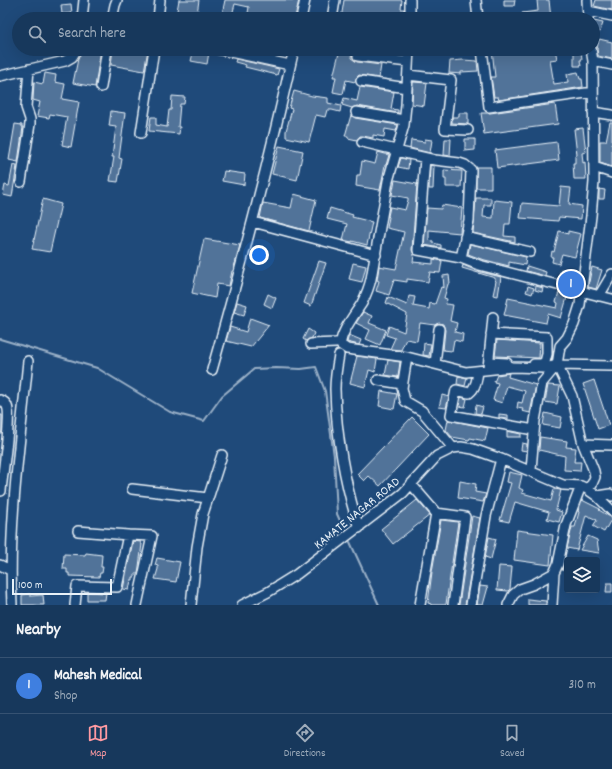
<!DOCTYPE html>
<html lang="en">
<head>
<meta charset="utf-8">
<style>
  :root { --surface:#17385c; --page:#203f62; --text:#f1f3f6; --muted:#9eacbb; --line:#365272; --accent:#ff9aa2 }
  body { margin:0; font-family:Dekko,sans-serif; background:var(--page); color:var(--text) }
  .controls { position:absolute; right:12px; bottom:12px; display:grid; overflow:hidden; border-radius:4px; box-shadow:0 4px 16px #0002 }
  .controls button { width:36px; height:36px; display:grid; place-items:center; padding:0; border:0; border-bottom:1px solid var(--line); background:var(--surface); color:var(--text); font:20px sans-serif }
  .scale { position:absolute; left:12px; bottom:10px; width:100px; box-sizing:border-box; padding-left:4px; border:2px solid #e8f1f8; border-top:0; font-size:11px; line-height:14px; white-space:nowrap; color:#e8f1f8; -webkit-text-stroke:3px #1f4a7a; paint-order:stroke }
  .you { position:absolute; left:259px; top:255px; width:14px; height:14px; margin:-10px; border:3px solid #fff; border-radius:50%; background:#1a73e8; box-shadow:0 0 0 6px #1a73e833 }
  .badge { display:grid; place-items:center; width:26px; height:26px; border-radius:50%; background:var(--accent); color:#fff; font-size:13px; font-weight:700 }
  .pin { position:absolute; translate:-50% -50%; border:2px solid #fff; box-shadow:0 1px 4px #0006 }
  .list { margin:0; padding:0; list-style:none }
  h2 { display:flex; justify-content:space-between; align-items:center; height:52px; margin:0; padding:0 16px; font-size:17px }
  h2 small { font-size:13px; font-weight:400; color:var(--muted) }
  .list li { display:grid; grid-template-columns:26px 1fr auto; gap:12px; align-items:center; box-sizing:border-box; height:56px; padding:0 16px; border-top:1px solid var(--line) }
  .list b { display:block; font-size:15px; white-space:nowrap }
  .list p { margin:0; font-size:13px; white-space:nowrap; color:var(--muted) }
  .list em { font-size:13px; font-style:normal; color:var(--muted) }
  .icon { flex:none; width:22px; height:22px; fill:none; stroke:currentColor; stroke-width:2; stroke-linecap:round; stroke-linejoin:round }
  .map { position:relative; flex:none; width:612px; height:605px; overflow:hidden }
  .search { position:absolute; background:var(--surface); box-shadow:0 4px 16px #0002; left:12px; right:12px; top:12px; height:44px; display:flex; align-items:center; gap:10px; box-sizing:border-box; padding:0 14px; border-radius:22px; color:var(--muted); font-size:15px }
  .sheet { height:108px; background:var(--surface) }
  nav { display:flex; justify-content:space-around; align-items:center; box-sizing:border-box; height:56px; border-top:1px solid var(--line); background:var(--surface); font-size:11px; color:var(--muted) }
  nav a { display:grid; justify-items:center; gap:2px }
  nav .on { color:var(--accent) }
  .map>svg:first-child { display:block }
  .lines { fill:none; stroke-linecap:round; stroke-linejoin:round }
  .stream { stroke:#9ab0c7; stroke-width:2 }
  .building { fill:#517399; stroke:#e8f1f8 }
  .minor-casing { stroke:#e8f1f8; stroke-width:12 }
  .minor { stroke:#1f4a7a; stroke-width:9 }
  .labels { text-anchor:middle; stroke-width:4; stroke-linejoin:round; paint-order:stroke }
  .street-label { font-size:13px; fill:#e8f1f8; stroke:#1f4a7a }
</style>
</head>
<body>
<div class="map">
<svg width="612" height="605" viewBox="0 0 612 605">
  <rect width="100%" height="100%" fill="#1f4a7a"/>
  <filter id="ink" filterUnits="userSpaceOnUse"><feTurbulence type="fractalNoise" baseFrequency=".025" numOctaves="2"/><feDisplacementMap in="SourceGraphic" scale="8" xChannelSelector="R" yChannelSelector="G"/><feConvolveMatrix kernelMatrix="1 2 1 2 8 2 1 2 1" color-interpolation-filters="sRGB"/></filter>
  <g filter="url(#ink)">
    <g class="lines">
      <path class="stream" d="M0,339L97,368L170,412L204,421L222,396L254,369L276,368L301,369L316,367L325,391L334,456L337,514L345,532
        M350,542L379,605"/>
    </g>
    <path class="building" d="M179,0H199L197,14L183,11L181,17L176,16Z
      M225,0H299L295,17L291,16L290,19H247L249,7L235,4L231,19H221Z
      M344,0H402L401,9H404V19H341Z
      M504,0H515L514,6H504Z
      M537,0H549L551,19H523L522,13L538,11Z
      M596,0H612V10L594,6Z
      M71,4L72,13L62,14L61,5Z
      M594,21L603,23L600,32H593Z
      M599,39L612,42V59L598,56L597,49Z
      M83,49H101L95,87L73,83L78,59Z
      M113,49L148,50L144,71L111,65Z
      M194,49L209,52L207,64L191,61Z
      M340,49H352L351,58L357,62L381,65L379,78L359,75L356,78L355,82L346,80L343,94L333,92L336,77H333Z
      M492,49H555L557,59L550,60L554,84L568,82L567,74L578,72L580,79H582L583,87L499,100L498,97H494L491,77H495Z
      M574,49H581L582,60H580L581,66H574Z
      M236,59L279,69L277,75L245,67L246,65L235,62Z
      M463,60L477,61L478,71L461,72V74L449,73L450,61Z
      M45,73L56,75L55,82L65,84L62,99L79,102L71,147L62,145L67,117L50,114L49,118L37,116L40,102L33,100L34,82L43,84Z
      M413,82L427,83L424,106L412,104Z
      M360,87L394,92L391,109L398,110V113L357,106L352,108L342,105L344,98L357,101Z
      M294,91L312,96L328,98V103L341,106L340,112L332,110H327L325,117L316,115L309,142L286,137V131L292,109L289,108Z
      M172,96L185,97L184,104H180L178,127H180L179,134L149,131L151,117H156V125L167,127L169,110H171Z
      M555,104L558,124L484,134L481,113H490Z
      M111,111L125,113L119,158L122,159L118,182L110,181L114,157H112L116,127L109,126Z
      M459,113H468V124L452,123V117H459Z
      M351,115L355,118L398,125L396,131L385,129L384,137L373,135V138L363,136H360L357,140L348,138V136H345Z
      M610,122H612V167L600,163V141H606Z
      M15,124L22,125V127H23L18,162L9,160Z
      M583,128L586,152L582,153L583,163L585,162L586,179H574L573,163H575V156L577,155L574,129Z
      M425,139L432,140L430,153L410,148L411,140L425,142Z
      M445,139H451L450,156L444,155Z
      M465,139H475V150L465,151Z
      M557,142L559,160L497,168L495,150Z
      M279,146L303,151L297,180L272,174Z
      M378,152L389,155L386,165H385L380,190L356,186L357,175H360L362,161L375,164Z
      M401,158L409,160L408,169L398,167Z
      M13,165L17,166L12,197L3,195L5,185L9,186Z
      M430,165L434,166L433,189H429Z
      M476,167H491V188H476Z
      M444,170L462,171L461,187H446V179H444Z
      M224,171L245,174L244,185L222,181Z
      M395,180L417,184L412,250L414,255L413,262L433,264V259L442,261L440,273L430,272L428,282L407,279V282L394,280L389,295L376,291L379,281L377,280L379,266L396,269L404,232L387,228L389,217L388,216L390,207L405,210L408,200V198L392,195Z
      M561,187L571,188L569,204L582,206L581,219L559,217L558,221L520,218L522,203L559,206Z
      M599,189L605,190L604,199H599Z
      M294,194L316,200L309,231L260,218L263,203L291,208Z
      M476,198H491V205H484L483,217L493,218L494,200L512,202L510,224H505L504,236L515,237V242L473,233Z
      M43,199L61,204L50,252L32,249Z
      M442,205L462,208L460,233L429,230V240L433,241V243L441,245V248L424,245L427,208L441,209Z
      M330,208L353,215L352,217L372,222L367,245L352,241V242L343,240L347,224L327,219Z
      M559,231L568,234V231L581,234L575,257L562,254L559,264L552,262L553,257H551L552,251L554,252Z
      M204,239L240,245L233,271H232L229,286L217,284L215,298L192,293Z
      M470,244L526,257L525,265L509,262V266L481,259L468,254Z
      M319,261L326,263L311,306L304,303Z
      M353,263L366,266L362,282L349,279Z
      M463,265L477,271L501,277L498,296L493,295L496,281L495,280V278L462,268Z
      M527,266L546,272L545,276L526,271Z
      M592,267L602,270L596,289L588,287Z
      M561,269L572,271L569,282L558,279Z
      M449,275L450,283L448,284L444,298L447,299L446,304L453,305L450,321L457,323L455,332L463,334L462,342L454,340L452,351L443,350L445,330L443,324L439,323L435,325L420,323L417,341L406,339L401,350L390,349L395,338L386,335L389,326L404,332L407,314L386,303L388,297L407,305L409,296L415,297L413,306L429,309L430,303L435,304L441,287L444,288L443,276Z
      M528,286L534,288L532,294L526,292Z
      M536,286L543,288L542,292L535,290Z
      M559,292L568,294L561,318L548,314L546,323L504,315L508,298L557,308L558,303L556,302Z
      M268,294L276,298L272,308L264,304Z
      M237,302L247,305L244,315L234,312Z
      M363,312L372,316L369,323L386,330L380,345L366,339L370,330L356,323Z
      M250,318L269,325L251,347L226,341L230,327L246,332Z
      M308,329L314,333L312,338L306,341L303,339Z
      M349,335L361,340L359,345L347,342Z
      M497,340L540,343L539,358L495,356Z
      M424,343L431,344L429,356L423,355Z
      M357,356L377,359L375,372L369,370L365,387L350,383Z
      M388,360L400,362L398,377L385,375Z
      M509,373L508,377L536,385L530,413L522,411L523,409L517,408L518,402L522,403L525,391L522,390L507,386L502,403L493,400L498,383L494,382L497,375Z
      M458,376L467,378L465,386L457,384Z
      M594,380L609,425L598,429L583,384Z
      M548,385L560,386L557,404L545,402Z
      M381,391L397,394L394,409L379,406Z
      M442,395L449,397L446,408L439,407Z
      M461,397L467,399L465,407L459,406Z
      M476,405L483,407L481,414L475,413Z
      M545,413L562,417L560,428L543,425Z
      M499,414L508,415V419L499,418Z
      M0,415H2V433H0Z
      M412,417L429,434L380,486L369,476L364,481L357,474Z
      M448,420L488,428L485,441L470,438L469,440L452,437L446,430Z
      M507,431L521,434V437H507Z
      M540,437L567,441L566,447L576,448L574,462H581L580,471L564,470L565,456L539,450Z
      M522,443L527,444V451L521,450Z
      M509,472L522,475L519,488L523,490L522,493L551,501L554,489L561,490L556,510L562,512L559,522L547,519L549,512L515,502L509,522L500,520L511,483L507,482Z
      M460,481L476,484L475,492L486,494L483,502L458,498Z
      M417,500L430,515L393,544L381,529Z
      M582,500L600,509L599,510L612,518L604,532L593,526L597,520L586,515L577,550L567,548L572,527H575L579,512L578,511Z
      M472,516L480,518L465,605H459Z
      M441,520L458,522L446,604L445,605H431V604L428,603L432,572Z
      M517,530L553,535L550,565L514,560Z
      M588,536L597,540L599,553L580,550Z
      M489,537L496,539L491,559L485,557Z
      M133,541L141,542V544H142L138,574H135V577H133V580H131L129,590L123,589Z
      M86,553L102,555L101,567H103L102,573H100L99,577L69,576V573H67V569H63L64,554L85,555Z
      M157,558L180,562L176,582L155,579L158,569V566L155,565Z
      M565,560H567V571L562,570Z
      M499,566L512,567L510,589L508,591L497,590Z
      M607,583H612V592H606Z
      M480,586L488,587L483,605H477Z
      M87,592L106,593L105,600H87Z
      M30,594V596L43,595L44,605H22V595Z
      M528,599L546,601V605H528Z"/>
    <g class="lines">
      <defs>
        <path id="minor" d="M476,0L478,19
          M587,0L588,19
          M588,11L612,16
          M82,19L84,0
          M112,19L115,5L117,0
          M158,19L160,0
          M301,19L305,0
          M332,19L335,0
          M410,19V0
          M216,49L290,65
          M409,49L406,105L404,125L388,181L371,279C369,288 366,295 362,303C356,313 339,334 341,345L347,349L407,357L466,372L512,367L545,368L557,365L612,366
          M482,49L489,107L593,92
          M358,56L408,62
          M593,61L612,65
          M408,75L451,80L445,129L468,130
          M0,76L65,61L72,57L77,49
          M361,81L407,88
          M101,87L107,49
          M356,112L404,120
          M593,112L612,115
          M141,133L154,49
          M362,142L396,150
          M396,151L435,160L459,163L465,165L471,170L469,220L461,258L479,265L612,299
          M425,158L418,250L461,258
          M594,167L612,173
          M21,182L30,124V119L26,107L29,69
          M253,222L376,255
          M465,237L530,252
          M599,296L612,274
          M491,334L547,337V354L545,362L541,364H534
          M311,344L336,343L340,342
          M339,355C337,366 335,378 335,389C336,434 345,485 359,528
          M407,357L402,388L405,401L422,411L453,448
          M489,362L507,363
          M435,364L439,329
          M488,368L493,317
          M212,370C242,264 270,157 294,49
          M478,371C477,379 476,388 469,393L456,390L451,415L534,430
          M378,380L402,384
          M0,400C3,401 6,403 7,406C12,416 2,477 1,491
          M583,444L612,445
          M531,470L535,421L542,383L557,365
          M411,484L436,513L465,517L453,605
          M132,489L208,498
          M587,489L592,484L595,477L594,471L583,444L572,396L557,365L560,346L567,338L574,324L580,305L591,216L594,182L593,61L591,49
          M597,496L610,494L612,496
          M128,535L152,536L137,605
          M0,565L10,570
          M12,605C8,523 20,443 28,361
          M75,605L77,586L117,587L128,535L78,531
          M191,605L197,547L203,514L222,455
          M242,605L268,592L297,574L403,493L437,456L453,448L461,447L473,449L501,459L563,485L581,486L587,489L597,496L612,511
          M420,605L436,513
          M471,605L486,516L501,459
          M508,605L513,595L520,589L534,584L554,573L558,564L566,525L581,486
          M552,605L554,573"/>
      </defs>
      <use href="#minor" class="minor-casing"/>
      <use href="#minor" class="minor"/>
    </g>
  </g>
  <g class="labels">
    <g class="street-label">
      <text transform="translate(356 512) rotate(-39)" y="5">KAMATE NAGAR ROAD</text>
    </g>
  </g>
</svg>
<div class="controls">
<button><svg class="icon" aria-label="layers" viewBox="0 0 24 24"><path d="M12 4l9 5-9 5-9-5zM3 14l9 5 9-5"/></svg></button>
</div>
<div class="scale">100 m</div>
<div class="you"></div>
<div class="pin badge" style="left:571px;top:284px;background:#3f7fe0">1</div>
<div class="search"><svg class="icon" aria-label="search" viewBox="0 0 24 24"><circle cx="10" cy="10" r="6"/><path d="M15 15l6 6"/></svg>Search here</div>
</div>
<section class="sheet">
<h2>Nearby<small></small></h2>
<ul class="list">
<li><span class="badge" style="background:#3f7fe0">1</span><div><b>Mahesh Medical</b><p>Shop</p></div><em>310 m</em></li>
</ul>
</section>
<nav>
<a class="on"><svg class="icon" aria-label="map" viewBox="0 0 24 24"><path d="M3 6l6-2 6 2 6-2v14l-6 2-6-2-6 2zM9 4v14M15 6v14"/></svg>Map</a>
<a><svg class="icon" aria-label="directions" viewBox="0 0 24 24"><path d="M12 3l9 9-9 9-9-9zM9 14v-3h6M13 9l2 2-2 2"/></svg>Directions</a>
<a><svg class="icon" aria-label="saved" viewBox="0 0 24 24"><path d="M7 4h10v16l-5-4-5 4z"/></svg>Saved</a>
</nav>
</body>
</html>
